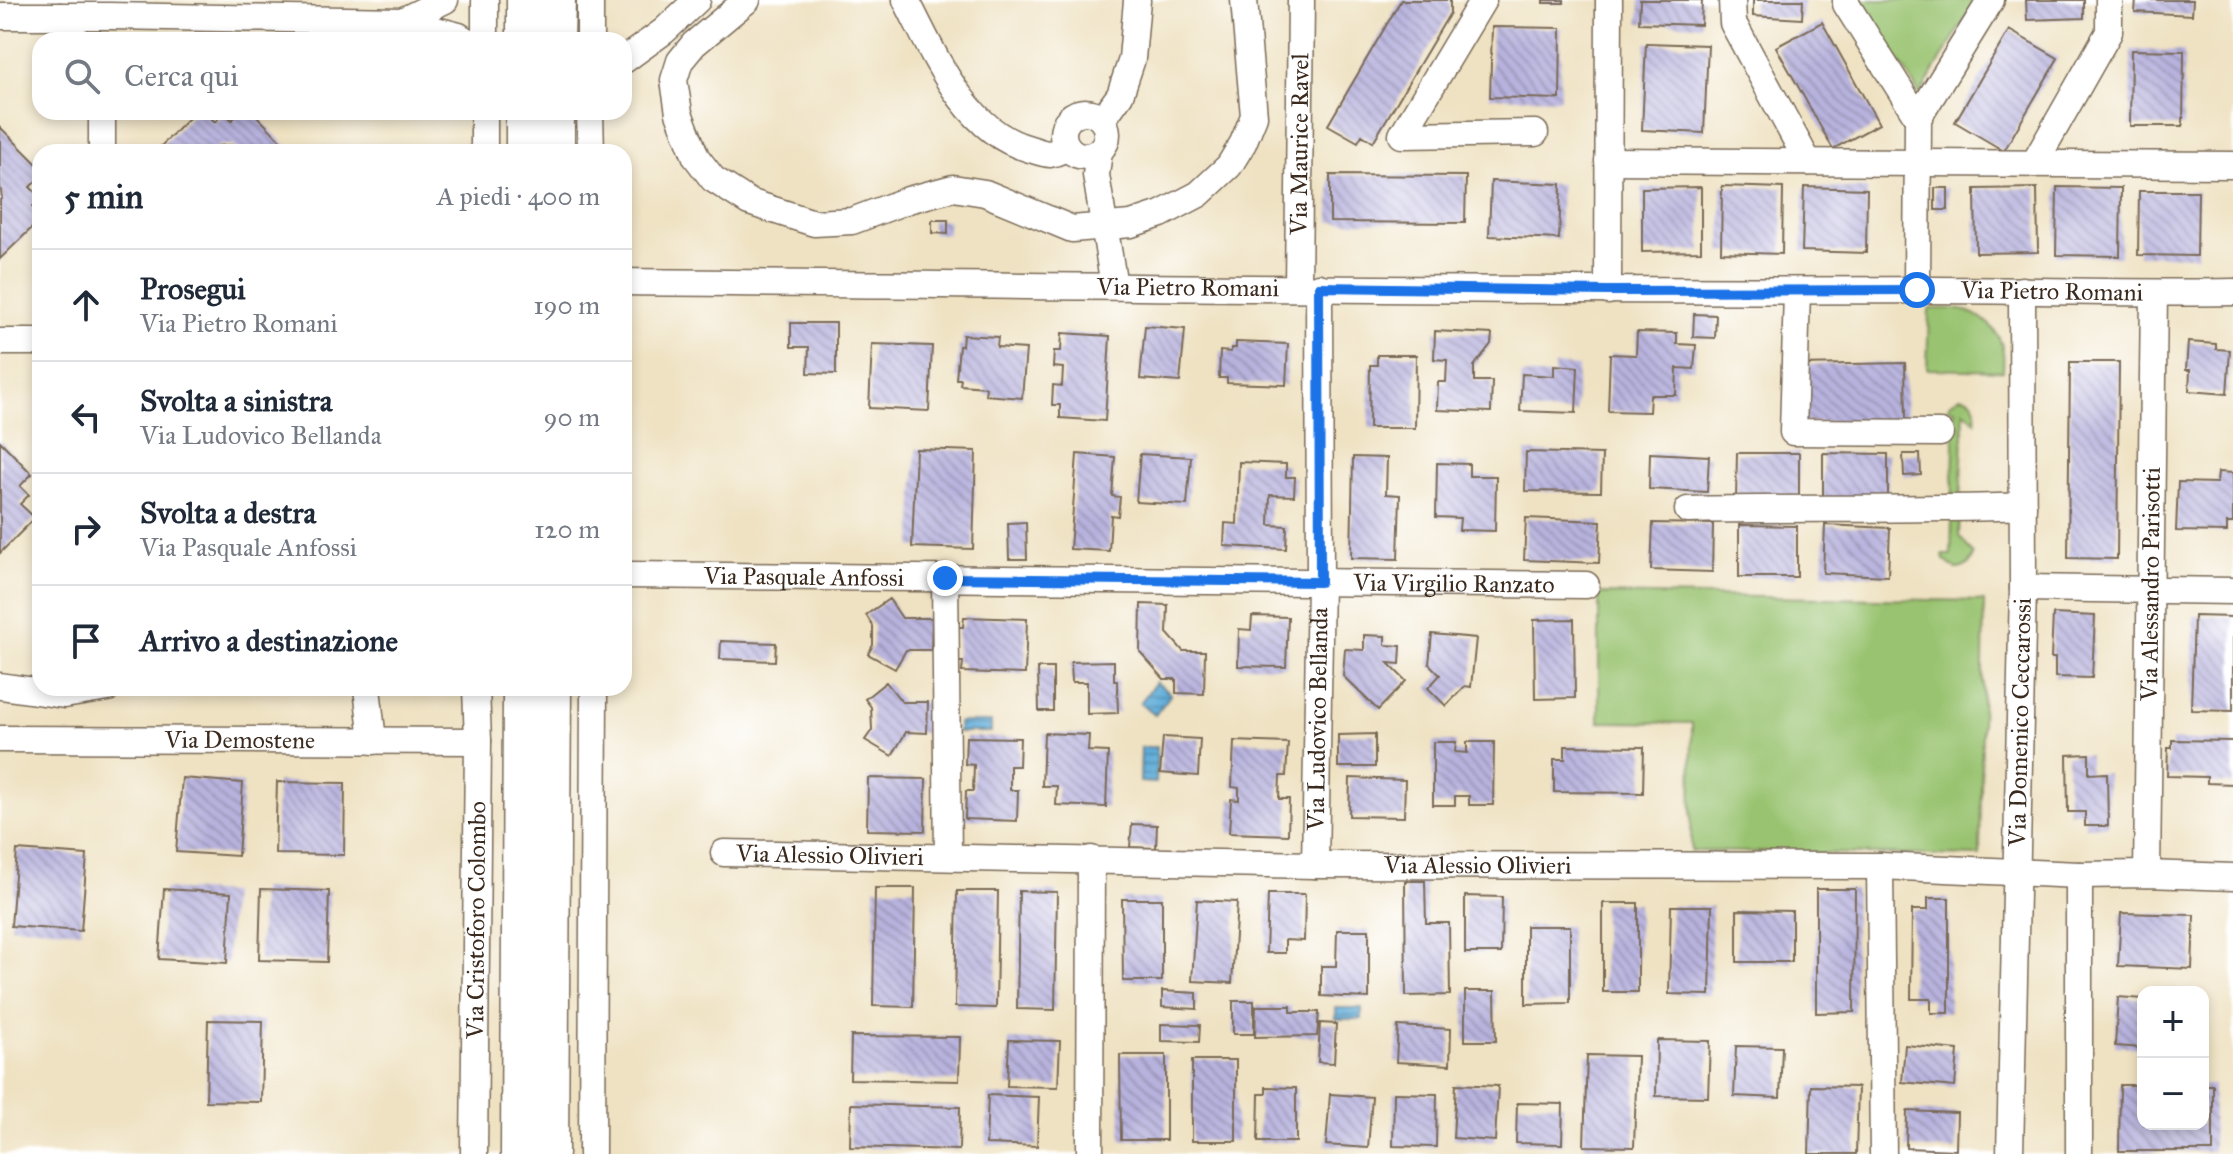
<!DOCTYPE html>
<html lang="it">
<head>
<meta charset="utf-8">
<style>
  :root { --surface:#fff; --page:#f2f2f3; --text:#1f2937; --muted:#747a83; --line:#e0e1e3 }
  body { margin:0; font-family:"IM FELL Great Primer",serif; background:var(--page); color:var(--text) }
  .controls { position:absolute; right:24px; bottom:24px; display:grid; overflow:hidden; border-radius:16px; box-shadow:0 4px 12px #0003 }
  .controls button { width:72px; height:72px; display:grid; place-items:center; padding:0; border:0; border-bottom:2px solid var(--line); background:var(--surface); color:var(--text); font:40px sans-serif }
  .stop { position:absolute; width:24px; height:24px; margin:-18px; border:6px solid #1a73e8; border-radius:50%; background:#fff }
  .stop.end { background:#1a73e8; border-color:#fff; box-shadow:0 2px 8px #0008 }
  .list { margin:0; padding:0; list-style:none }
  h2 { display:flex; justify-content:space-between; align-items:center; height:104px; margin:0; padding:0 32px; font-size:34px }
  h2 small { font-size:26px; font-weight:400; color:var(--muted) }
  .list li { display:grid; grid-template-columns:52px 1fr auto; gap:24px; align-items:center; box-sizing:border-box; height:112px; padding:0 32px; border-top:2px solid var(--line) }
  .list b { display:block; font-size:30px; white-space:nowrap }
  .list p { margin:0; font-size:26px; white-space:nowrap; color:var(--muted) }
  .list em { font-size:26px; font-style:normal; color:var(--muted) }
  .icon { flex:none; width:44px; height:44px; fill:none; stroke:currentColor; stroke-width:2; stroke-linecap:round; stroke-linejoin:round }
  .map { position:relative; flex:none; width:2233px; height:1154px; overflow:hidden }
  .search { position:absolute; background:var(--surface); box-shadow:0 4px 12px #0003; left:32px; top:32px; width:600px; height:88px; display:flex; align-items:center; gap:20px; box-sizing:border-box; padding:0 28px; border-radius:24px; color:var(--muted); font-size:30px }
  .panel { position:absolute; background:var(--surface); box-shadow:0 4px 12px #0003; left:32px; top:144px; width:600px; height:552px; border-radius:24px }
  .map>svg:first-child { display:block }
  .grass { fill:#99c370; stroke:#6a7647; stroke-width:2 }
  .water { fill:url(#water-rules); stroke:#4e6c7c; stroke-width:2 }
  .building { fill:url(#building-back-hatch) }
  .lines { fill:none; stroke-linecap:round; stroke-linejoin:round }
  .minor-casing { stroke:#7a6a57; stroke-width:29 }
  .major-casing { stroke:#7a6a57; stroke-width:37 }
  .minor { stroke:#fff; stroke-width:26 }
  .major { stroke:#fff; stroke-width:34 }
  .route { stroke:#1a73e8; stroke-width:10 }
  .labels { text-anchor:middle; stroke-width:7; stroke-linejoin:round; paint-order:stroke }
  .street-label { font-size:24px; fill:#3b2a1e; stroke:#fff }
</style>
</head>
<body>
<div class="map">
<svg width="2233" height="1154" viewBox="0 0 2233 1154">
  <defs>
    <pattern id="water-rules" width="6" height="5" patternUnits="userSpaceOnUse" patternTransform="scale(2)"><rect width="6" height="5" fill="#60add9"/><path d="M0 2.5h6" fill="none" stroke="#508daf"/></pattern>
    <pattern id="building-back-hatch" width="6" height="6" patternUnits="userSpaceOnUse" patternTransform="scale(2)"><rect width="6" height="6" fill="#b8b3de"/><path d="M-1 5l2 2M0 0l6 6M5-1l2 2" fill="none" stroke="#9792b3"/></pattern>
  </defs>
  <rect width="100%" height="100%" fill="#fff"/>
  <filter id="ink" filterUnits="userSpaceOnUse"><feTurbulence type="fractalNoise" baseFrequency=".0125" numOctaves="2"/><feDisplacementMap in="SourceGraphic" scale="16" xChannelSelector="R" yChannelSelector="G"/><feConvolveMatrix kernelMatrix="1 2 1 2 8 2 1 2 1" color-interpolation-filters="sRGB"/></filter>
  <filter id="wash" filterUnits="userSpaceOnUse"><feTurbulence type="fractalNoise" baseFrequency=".006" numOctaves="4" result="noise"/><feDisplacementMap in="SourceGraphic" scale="32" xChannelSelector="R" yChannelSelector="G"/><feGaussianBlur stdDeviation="1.8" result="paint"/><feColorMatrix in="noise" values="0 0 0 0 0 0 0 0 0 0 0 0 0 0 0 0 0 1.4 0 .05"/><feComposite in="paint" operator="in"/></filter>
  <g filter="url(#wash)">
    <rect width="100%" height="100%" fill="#efe2c2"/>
    <path class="grass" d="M1862,0H1976L1920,95Z
      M1929,309C1939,309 1951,308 1961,310C1981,313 2001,331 2003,352C2004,358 2003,365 2003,371L1927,369Z
      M1960,396C1976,397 1977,408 1976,421L1964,411L1959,536L1973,554C1971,565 1965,569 1955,569L1944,560L1943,555H1951L1955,409L1948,408L1950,403Z
      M1599,594L1984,601L1980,856L1691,851L1692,723L1599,722Z"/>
    <path class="water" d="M1156,682L1171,694L1155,715L1140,703Z
      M958,722H991V732H958Z
      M1141,747H1157L1156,783L1140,782Z
      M1336,1008H1362V1019H1336Z"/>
    <g id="blocks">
      <path class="building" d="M1401,0H1450V13L1373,142L1362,135L1358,142L1328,125Z
        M1543,0H1564V3H1543Z
        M1640,0H1702L1701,25L1639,23Z
        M1753,0H1803L1802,19L1753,16Z
        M2026,0H2084V18L2027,20Z
        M2136,0H2193L2192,15L2135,12Z
        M1822,22L1879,124L1833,149L1776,47Z
        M1492,27L1561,28L1560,99L1490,97Z
        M2009,30L2058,58L2004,151L1955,122Z
        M1646,43L1708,45L1704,133L1642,130Z
        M2131,50L2184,51L2183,126H2130Z
        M195,112H205L215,122L224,112L232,120L240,112H253L292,152H239L232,145L218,146L212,152H164L160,147Z
        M0,127L40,167V177L30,187L40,197V200L32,207L40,215V220L0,259V200L2,198L0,185Z
        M1330,175L1466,176L1465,223L1330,222Z
        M1491,181L1561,184L1559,239L1489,236Z
        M1722,186L1783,188L1782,254L1721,252Z
        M1701,187V251L1642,252V188Z
        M1804,187L1867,189L1866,253L1802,251Z
        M2057,187L2121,188L2120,256L2056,255Z
        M1935,188H1948V210H1935Z
        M2037,188L2038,252L1976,253L1975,189Z
        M2139,191H2198L2197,256L2138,255Z
        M932,220H948V234L932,233Z
        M1694,314L1716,315L1715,338L1693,337Z
        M791,323H836V374L808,373L809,347H791Z
        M1145,326L1185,329L1180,382L1140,379Z
        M1435,331L1492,334L1491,344L1474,366V381H1492L1491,412L1437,410L1438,382H1446L1447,360L1434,359Z
        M1637,332L1677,333V344L1696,345L1694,369L1677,368L1676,395H1650L1649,412L1608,411L1610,354L1636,355Z
        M1062,333L1110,336L1105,421L1060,418V405H1052L1053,385L1062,386L1063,368L1053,367L1054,351H1061Z
        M963,335L998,337L997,347L1026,349L1022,398L985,395L986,387L960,385L961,379H956L959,346H962Z
        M1236,342L1288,344L1286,385L1227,383V378H1219L1220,351L1231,352V348H1236Z
        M2188,342L2216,344V349L2230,350L2227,394L2189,391L2190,370H2186Z
        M872,344L932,346L929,411L869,408Z
        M1377,355H1416L1415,428H1369L1370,365H1377Z
        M2070,362H2119L2117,559L2068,558Z
        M1905,363L1906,421L1798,423L1797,365Z
        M1554,365L1578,367L1576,413L1520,411L1522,374L1554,376Z
        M0,441L32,474L20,486L29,495L20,504L35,518L0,553Z
        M916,449L976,451L973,549L912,547Z
        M1526,452L1602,454L1601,492L1525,491Z
        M1650,453L1709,456L1707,492L1649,489Z
        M1737,453H1799V501L1736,500Z
        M1823,453L1888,454V506L1823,505Z
        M1077,454L1115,457L1112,496L1120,497L1118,516L1111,515L1109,551L1070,549Z
        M1140,454L1191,457L1187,505L1136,502Z
        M1903,454H1920L1921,475L1904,476Z
        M1353,457L1387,458L1386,494L1400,495L1398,559L1351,558Z
        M1239,462L1286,464V477H1295L1294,496L1270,495L1269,525L1287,526L1286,549L1224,546L1225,523L1237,524Z
        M1437,463L1469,464V476H1496L1495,531L1459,530L1460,518L1436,517Z
        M2218,472L2233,473V523H2227V532L2176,531L2178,482L2217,483Z
        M1526,518L1601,521L1599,563L1524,560Z
        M1026,522L1027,559H1009L1008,523Z
        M1653,523L1713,524L1712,572L1651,570Z
        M1739,525L1797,526V577H1739Z
        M1825,525L1890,528L1888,576L1823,573Z
        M889,599L902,618H932L931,650H906L895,669L868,654L873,645V626L866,615Z
        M1141,604L1168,605L1167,633L1183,651H1205L1204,694L1176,693V679H1164L1140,652Z
        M2053,614L2095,616L2092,678L2055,677V658H2051Z
        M1252,616L1288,617L1286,667L1238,666L1239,629L1251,630Z
        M2194,616L2233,617V711L2191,710Z
        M964,617L1027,619L1025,674L962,672L963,662H956L958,627H963Z
        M1574,619L1575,698L1535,699L1534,620Z
        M1432,634L1476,638L1471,687L1465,686L1446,706L1428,688L1440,675L1429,664Z
        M1364,635L1385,636V645L1401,646L1400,664L1388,663L1406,681L1378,710L1343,676L1345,649L1364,650Z
        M721,641L776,643L775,661L720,659Z
        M1114,661V681H1117L1118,713L1087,714V682H1072L1071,662Z
        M1038,668H1053V711H1039Z
        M886,682L902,702H928L927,733L906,732L892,756L865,740L872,730L871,707L865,699Z
        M1044,733L1089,735L1088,751L1108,752L1106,807L1056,805L1057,786H1042Z
        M1375,734V767H1338V735Z
        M966,737L1020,738L1019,766H1010V790H1018L1017,821L965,819L966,791H973L974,765L965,764Z
        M1163,737L1200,739L1198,776L1160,773Z
        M2172,740L2233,741V784L2207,783V777L2167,776L2168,748H2172Z
        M1234,741L1288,743L1286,776H1280L1279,799H1289L1288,835L1229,833L1231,799L1239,800V788L1232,787Z
        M1433,742H1456L1455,752L1467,753V742H1494L1493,805H1469V796H1455V805H1433Z
        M1565,746L1644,747L1643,793L1554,792V759H1565Z
        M2089,754V774L2107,773L2108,826H2085V812H2068L2067,755Z
        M182,778L243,783L238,856L176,852Z
        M868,778L926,779L925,831L867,830Z
        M1350,778L1405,780L1404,817L1349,816Z
        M277,782L345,783L344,855L275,854Z
        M1132,824L1157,825L1156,848L1130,847Z
        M17,850L87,855L81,931L11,926Z
        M1405,881H1425L1426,923H1449L1450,995L1406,996Z
        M875,888H915L913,1007L873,1006Z
        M164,889L231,893L227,963L159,959Z
        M261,889L329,891L327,962L259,960Z
        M1816,889H1855L1854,1012L1816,1013Z
        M957,891H998L996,1008L955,1007Z
        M1019,891L1057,892L1055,1010L1017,1009Z
        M1268,894H1305L1304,941L1285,940V953H1266Z
        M1465,896L1502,897L1501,953H1465Z
        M1928,898H1949V1013H1931V999H1911L1912,910H1928Z
        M1122,899H1162V981H1123Z
        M1197,900L1237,902L1232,983L1192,981Z
        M1603,903H1638V992H1603Z
        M1671,906H1712L1710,995L1669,994Z
        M1737,910L1792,911V962H1737Z
        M2121,913L2194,915L2192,969L2118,966Z
        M1526,926H1570V1003L1526,1004Z
        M1337,930H1369V998L1321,996V966H1336Z
        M1162,991L1197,993V1009L1162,1007Z
        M1465,991H1495L1496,1041H1465Z
        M2118,997L2143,999V1048L2115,1046Z
        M1233,1001H1254V1034H1233Z
        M1256,1006H1291V1012H1319L1317,1036L1255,1037Z
        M208,1020L263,1021L261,1102L206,1101Z
        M1320,1023L1336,1024L1334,1063L1318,1062Z
        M1161,1024L1200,1025L1199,1042L1161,1041Z
        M1398,1026L1451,1029L1450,1065L1396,1062Z
        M851,1036L960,1037L959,1081L850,1079Z
        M1009,1040L1060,1041L1058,1087L1007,1086Z
        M1657,1040L1710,1041L1708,1097L1656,1096Z
        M1905,1045L1958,1050L1955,1087L1902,1082Z
        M1736,1046L1782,1047L1780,1098L1734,1096Z
        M1120,1055H1166V1140H1121Z
        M1587,1055L1637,1056L1634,1147L1584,1146Z
        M1192,1060H1236V1141H1192Z
        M1456,1084L1498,1086L1495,1141L1453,1138Z
        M2120,1085H2143V1124H2203V1085H2213V1151H2119Z
        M1811,1086L1858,1087L1856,1154H1809Z
        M1266,1087L1296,1088V1142H1258L1259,1094H1266Z
        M1394,1093L1437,1094L1436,1147L1393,1146Z
        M1330,1094L1372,1097L1368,1148L1326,1145Z
        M988,1095L1039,1097L1037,1146L986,1144Z
        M1517,1103L1563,1104L1562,1144L1516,1143Z
        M851,1104L960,1107L959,1150L850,1147Z
        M1907,1111L1957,1113L1956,1150L1906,1148Z"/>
    </g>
  </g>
  <g filter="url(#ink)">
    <use href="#blocks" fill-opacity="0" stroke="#7a6a57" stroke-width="2"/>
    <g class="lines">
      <defs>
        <g id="minor">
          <path d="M747,0L694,44L680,61L674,80L679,113L696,157L713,179L749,202L814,223L852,221L908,200L953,188L985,193L1072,229L1131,224L1161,214L1199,194L1229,166L1243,143L1254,116L1244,0"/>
          <path d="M906,0C933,52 965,131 1027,148C1034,150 1043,154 1050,154C1056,153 1063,149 1068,148"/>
          <path d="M1483,0L1402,135L1535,133"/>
          <path d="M1732,0L1733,23L1808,162"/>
          <path d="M1846,0V4L1918,118"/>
          <path d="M0,16H109L402,21L445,0"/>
          <path d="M60,16L77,40"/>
          <path d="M402,21L459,36L465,40"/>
          <path d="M485,40V0"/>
          <path d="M590,40V0"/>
          <path d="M624,60L664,31L697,0"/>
          <path d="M590,112L591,152"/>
          <circle cx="1085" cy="134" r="22"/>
          <path d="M1102,120L1120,95L1132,59L1137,0"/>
          <path d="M1099,151L1096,175L1114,286"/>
          <path d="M102,152V112"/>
          <path d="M484,152V112"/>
          <path d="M1608,161L2233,165"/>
          <path d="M2034,164L2109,32V0"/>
          <path id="s1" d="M624,282C1061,286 1497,292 1934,290C2034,290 2133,294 2233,292"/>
          <path id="s2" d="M1298,288L1301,0"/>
          <path d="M1917,290L1918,118L1991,0"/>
          <path d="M1608,291L1609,0"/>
          <path d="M1797,291L1793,432L1940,433"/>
          <path d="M0,342H40"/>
          <path d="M1688,510C1799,507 1911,511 2023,506"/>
          <path id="s3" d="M624,575L1586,585"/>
          <path d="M945,578L948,857"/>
          <path d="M2023,588L2233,591"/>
          <path d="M0,686L64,695L108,688"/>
          <path d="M367,688L373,741"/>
          <path id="s4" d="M0,739L478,741"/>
          <path id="s5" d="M724,853L1315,865L1880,866L2079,875L2147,874L2233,877"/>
          <path id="s6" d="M1315,865L1320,582L1319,287"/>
          <path d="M1880,866L1883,1154"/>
          <path id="s7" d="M2147,874L2154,293"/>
          <path id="s8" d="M474,1154L478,741L476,688"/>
          <path d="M592,1154L594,688"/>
          <path d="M1090,1154L1091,859"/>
          <path id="s9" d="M2010,1154L2023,588L2022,290"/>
          <path d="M2079,1154V875"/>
        </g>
        <path id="major" d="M524,40V0
          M557,40L558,0
          M523,152V112
          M557,152V112
          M518,1154L520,688
          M551,1154L554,688"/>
      </defs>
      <use href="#minor" class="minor-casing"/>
      <use href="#major" class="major-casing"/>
      <use href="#minor" class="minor"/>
      <use href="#major" class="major"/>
    </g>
  </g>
  <g class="lines" filter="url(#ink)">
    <path class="route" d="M945,578L1320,582L1319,287L1608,291L1917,290"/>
  </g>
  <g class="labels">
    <g class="street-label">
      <text dy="8" stroke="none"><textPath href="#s2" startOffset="144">Via Maurice Ravel</textPath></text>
      <text dy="8" stroke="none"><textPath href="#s1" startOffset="564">Via Pietro Romani</textPath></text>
      <text dy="8" stroke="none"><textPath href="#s1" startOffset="1428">Via Pietro Romani</textPath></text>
      <text dy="8" stroke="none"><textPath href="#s3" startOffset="180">Via Pasquale Anfossi</textPath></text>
      <text dy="8" stroke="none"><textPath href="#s3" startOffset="830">Via Virgilio Ranzato</textPath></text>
      <text dy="8" stroke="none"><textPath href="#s7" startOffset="290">Via Alessandro Parisotti</textPath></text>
      <text dy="8" stroke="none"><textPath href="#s6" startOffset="146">Via Ludovico Bellanda</textPath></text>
      <text dy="8" stroke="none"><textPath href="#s9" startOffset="432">Via Domenico Ceccarossi</textPath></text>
      <text dy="8" stroke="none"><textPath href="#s4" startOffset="240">Via Demostene</textPath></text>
      <text dy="8" stroke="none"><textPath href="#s5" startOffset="106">Via Alessio Olivieri</textPath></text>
      <text dy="8" stroke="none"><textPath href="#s5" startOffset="754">Via Alessio Olivieri</textPath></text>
      <text dy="8" stroke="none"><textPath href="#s8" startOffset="234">Via Cristoforo Colombo</textPath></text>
    </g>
  </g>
</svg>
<div class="controls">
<button>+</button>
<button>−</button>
</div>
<div class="stop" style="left:1917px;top:290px"></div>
<div class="stop end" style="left:945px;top:578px"></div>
<div class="search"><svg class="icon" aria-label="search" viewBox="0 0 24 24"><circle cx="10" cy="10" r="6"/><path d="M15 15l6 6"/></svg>Cerca qui</div>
<section class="panel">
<h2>5 min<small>A piedi · 400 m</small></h2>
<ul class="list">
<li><svg class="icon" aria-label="ahead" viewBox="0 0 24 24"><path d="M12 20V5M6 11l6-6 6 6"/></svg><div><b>Prosegui</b><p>Via Pietro Romani</p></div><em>190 m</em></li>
<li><svg class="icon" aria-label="left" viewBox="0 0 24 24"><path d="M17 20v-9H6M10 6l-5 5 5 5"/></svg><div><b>Svolta a sinistra</b><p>Via Ludovico Bellanda</p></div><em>90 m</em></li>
<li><svg class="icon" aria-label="right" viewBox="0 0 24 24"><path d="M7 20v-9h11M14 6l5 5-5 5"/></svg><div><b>Svolta a destra</b><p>Via Pasquale Anfossi</p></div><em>120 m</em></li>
<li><svg class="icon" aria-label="arrive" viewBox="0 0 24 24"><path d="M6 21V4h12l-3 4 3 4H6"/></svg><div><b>Arrivo a destinazione</b></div></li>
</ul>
</section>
</div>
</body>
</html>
